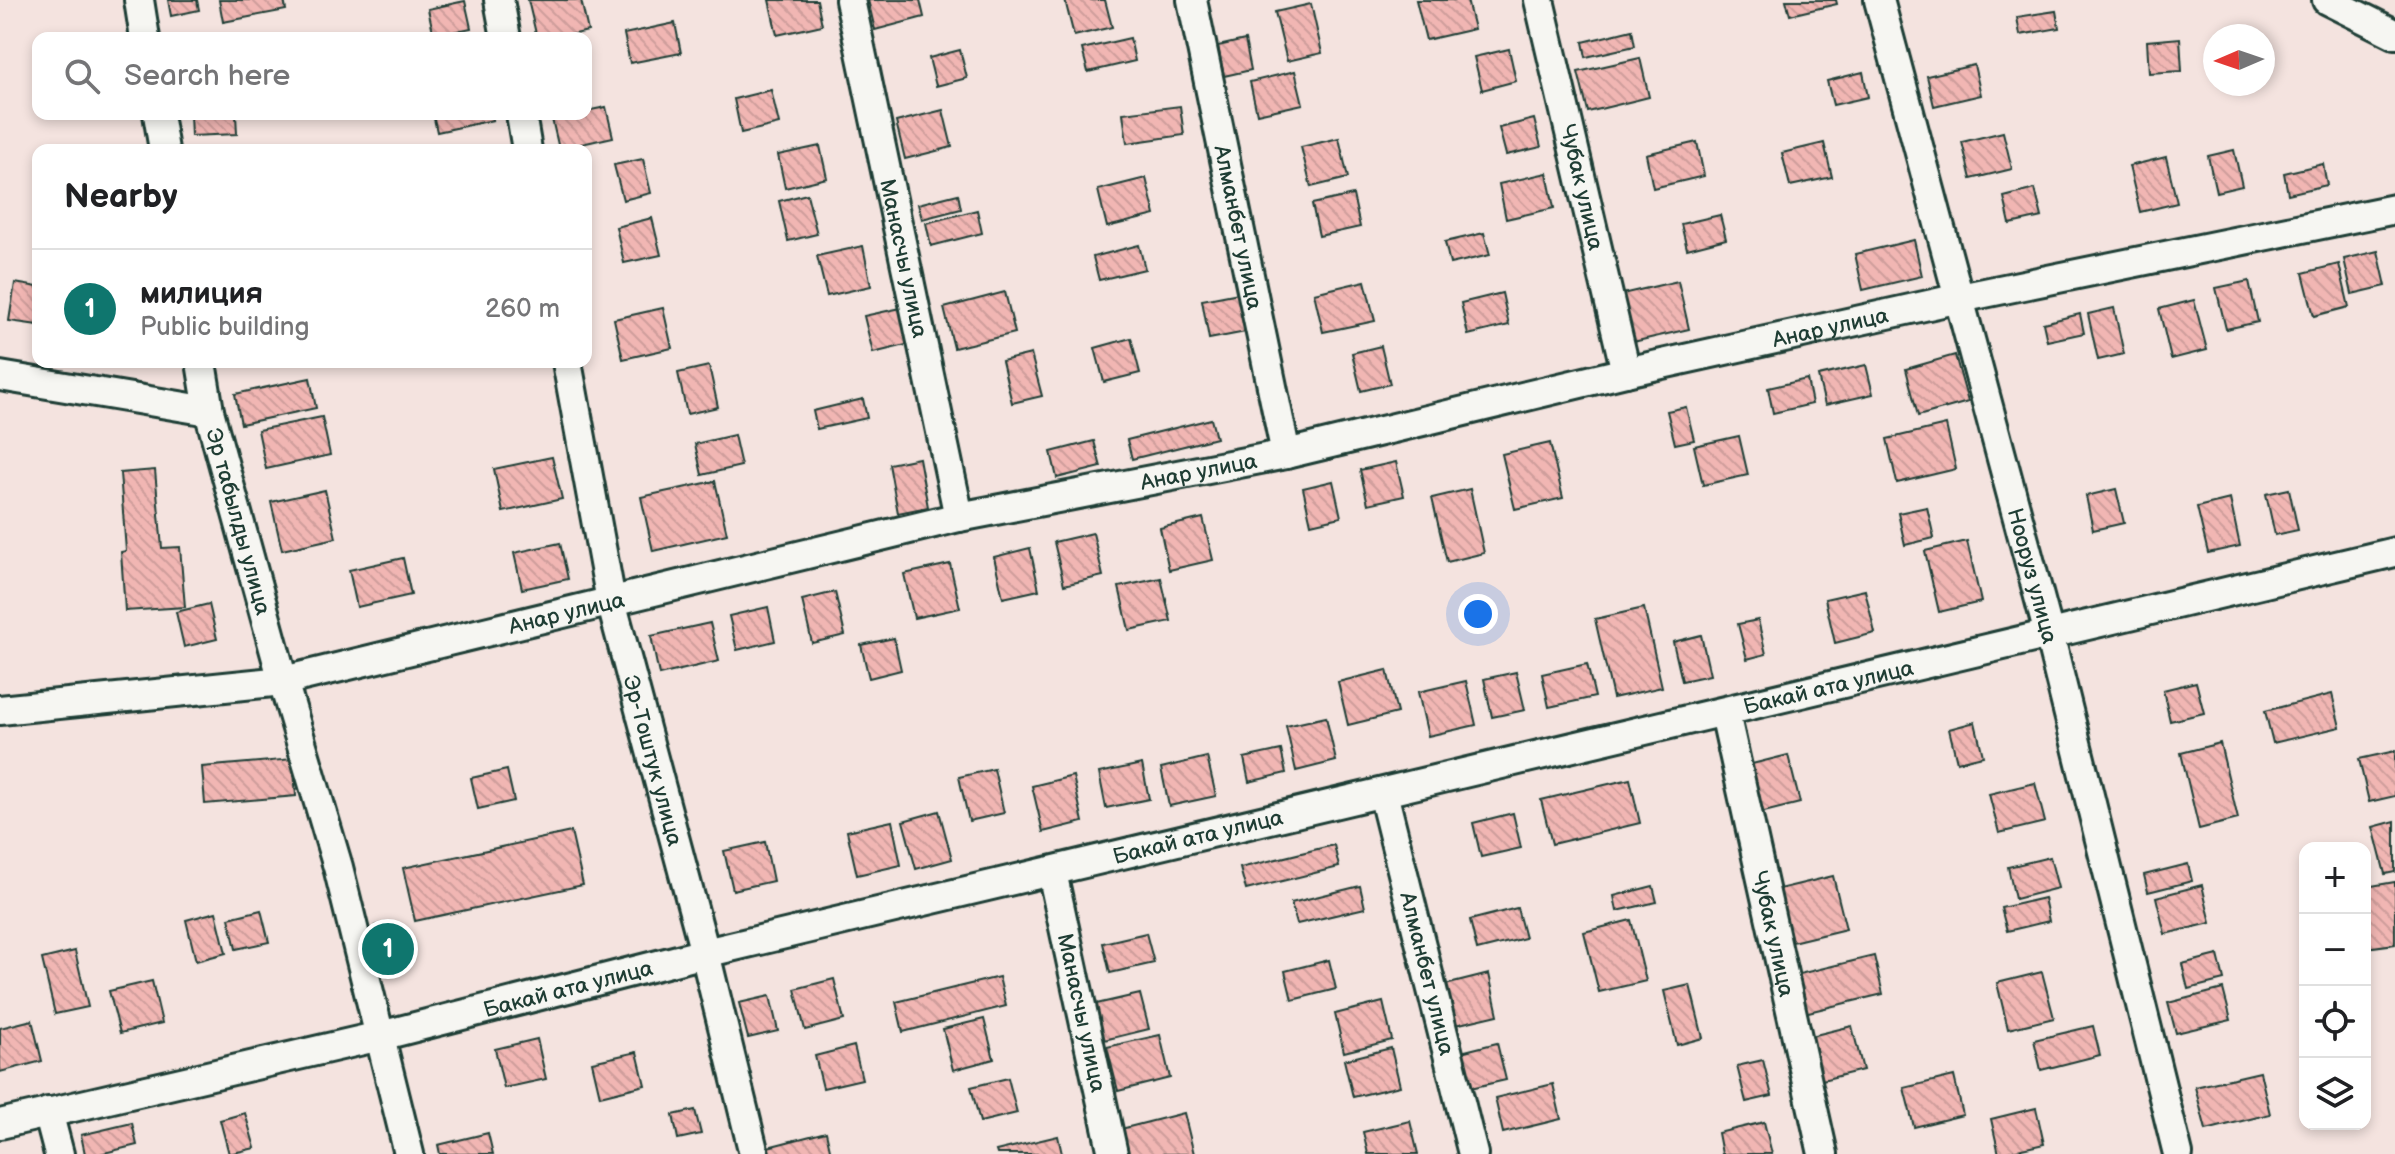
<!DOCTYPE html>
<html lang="en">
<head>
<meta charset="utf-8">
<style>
  :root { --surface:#fff; --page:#f6f6f6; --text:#202124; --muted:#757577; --line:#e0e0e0; --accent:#0f766e }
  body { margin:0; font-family:"Balsamiq Sans",sans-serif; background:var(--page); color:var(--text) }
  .controls { position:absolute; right:24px; bottom:24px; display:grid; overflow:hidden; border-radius:16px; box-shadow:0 4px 12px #0003 }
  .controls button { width:72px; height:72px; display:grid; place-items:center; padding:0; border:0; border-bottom:2px solid var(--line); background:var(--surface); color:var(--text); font:40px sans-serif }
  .compass { position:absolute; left:2203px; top:24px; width:72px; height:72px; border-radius:50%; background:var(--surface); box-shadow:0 4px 12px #0003; rotate:268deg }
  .you { position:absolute; left:1478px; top:614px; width:28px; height:28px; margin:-20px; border:6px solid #fff; border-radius:50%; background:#1a73e8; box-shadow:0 0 0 12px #1a73e833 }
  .badge { display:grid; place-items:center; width:52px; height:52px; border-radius:50%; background:var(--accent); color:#fff; font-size:26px; font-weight:700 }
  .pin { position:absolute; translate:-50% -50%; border:4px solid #fff; box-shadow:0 2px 8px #0006 }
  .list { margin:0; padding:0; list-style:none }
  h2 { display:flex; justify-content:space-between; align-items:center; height:104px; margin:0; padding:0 32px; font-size:34px }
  h2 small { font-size:26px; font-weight:400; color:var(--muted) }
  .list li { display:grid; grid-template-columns:52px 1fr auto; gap:24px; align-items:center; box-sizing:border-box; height:120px; padding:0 32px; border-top:2px solid var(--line) }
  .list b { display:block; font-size:30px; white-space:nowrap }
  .list p { margin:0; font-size:26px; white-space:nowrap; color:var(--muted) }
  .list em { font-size:26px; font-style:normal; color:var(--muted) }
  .icon { flex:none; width:44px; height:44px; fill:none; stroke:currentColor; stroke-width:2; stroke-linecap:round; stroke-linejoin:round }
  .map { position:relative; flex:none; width:2395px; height:1154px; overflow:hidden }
  .search { position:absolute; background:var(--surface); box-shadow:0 4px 12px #0003; left:32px; top:32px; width:560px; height:88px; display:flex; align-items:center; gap:20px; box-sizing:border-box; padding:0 28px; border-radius:16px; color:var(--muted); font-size:30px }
  .panel { position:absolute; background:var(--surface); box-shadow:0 4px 12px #0003; left:32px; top:144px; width:560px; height:224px; border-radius:16px }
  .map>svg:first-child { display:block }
  .building { fill:url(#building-back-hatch); stroke:#1f3d34; stroke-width:2 }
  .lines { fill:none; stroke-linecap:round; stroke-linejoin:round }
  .minor-casing { stroke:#1f3d34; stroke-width:34 }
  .minor { stroke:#f6f6f2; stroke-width:28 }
  .labels { text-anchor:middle; stroke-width:7; stroke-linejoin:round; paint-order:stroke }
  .street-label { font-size:22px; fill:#1f3d34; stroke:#f6f6f2 }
</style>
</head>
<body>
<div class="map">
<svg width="2395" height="1154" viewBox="0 0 2395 1154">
  <defs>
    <pattern id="building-back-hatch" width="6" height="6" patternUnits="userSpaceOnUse" patternTransform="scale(2)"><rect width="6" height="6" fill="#f1b6b3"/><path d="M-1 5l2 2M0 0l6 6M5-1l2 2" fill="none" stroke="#ce9d9b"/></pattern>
  </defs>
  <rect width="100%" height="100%" fill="#f4e3df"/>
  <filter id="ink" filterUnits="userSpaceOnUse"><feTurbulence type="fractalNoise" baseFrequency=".0125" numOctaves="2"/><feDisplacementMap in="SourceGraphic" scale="16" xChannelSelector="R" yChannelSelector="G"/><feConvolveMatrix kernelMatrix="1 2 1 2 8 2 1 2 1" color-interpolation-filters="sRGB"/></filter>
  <g filter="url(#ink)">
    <path class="building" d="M168,0H197L199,10L171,16Z
      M219,0H284L286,10L223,22Z
      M528,0H581L588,31L558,38H537Z
      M769,0H817L822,25L777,35Z
      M868,0H920L924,17L875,30Z
      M1065,0H1105L1112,27L1074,36Z
      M1416,0H1467L1474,29L1426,40Z
      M1786,0H1836L1837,4L1790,15Z
      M465,1L471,28L434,36L428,9Z
      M1311,4L1322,53L1287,61L1275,12Z
      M2056,11L2059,28L2020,35L2017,17Z
      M675,23L681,53L630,63L624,34Z
      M1632,30L1635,46L1586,57L1583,42Z
      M1130,38L1135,61L1088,72L1082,49Z
      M2180,38L2182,71L2149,73L2147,41Z
      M1245,40L1251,70L1224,76L1218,46Z
      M1509,49L1516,81L1482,90L1474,57Z
      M960,50L967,78L936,86L929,58Z
      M1640,58L1649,97L1588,112L1578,72Z
      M1974,65L1981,95L1934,106L1927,76Z
      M1295,71L1303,104L1257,114L1250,82Z
      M1863,72L1868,97L1833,105L1827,81Z
      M771,90L779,124L741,133L734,99Z
      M1180,106L1184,135L1127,143L1123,113Z
      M606,107L613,137L559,149L552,119L586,114V111Z
      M943,110L952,147L905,159L896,122Z
      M190,114H236L237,134L191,136Z
      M433,114H491L493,120L437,132Z
      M1534,119L1541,147L1506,155L1499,128Z
      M2003,132L2012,169L1971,179L1962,142Z
      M1339,138L1348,178L1311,187L1301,147Z
      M1697,142L1704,176L1653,188L1646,154Z
      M1824,143L1832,177L1790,186L1782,153Z
      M820,146L827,178L785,188L778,155Z
      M2234,150L2242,186L2216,192L2208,156Z
      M2166,157L2177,203L2140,212L2129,166Z
      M643,159L651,193L623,200L614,165Z
      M2323,164L2327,185L2288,194L2284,173Z
      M1547,173L1554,208L1506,219L1499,184Z
      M1146,178L1155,215L1107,227L1098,190Z
      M2035,189L2042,217L2010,224L2004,197Z
      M807,194L817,234L788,241L779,201Z
      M958,194L961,209L922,219L918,204Z
      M1353,195L1360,227L1319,236L1312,204Z
      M977,210L982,233L931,246L926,223Z
      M1720,215L1726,239L1687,249L1681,224Z
      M652,218L661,255L624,263L616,227Z
      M1484,233L1490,255L1450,264L1445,242Z
      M1914,240L1922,276L1863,290L1855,254Z
      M1139,245L1145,269L1099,280L1093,257Z
      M863,246L871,286L827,296L817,256Z
      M2378,251L2386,286L2352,294L2344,259Z
      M2339,264L2349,307L2314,316L2303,273Z
      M1365,281L1375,321L1323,332L1314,293Z
      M1678,281L1689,329L1633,342L1622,294Z
      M2249,281L2258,322L2226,329L2216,288Z
      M15,283L38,287V325L9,321Z
      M1005,292L1015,333L954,348L944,308Z
      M1239,293L1246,332L1209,339L1202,300Z
      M1502,293L1509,325L1468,335L1461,303Z
      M2194,300L2207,350L2171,359L2159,309Z
      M663,308L672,348L623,359L614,319Z
      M901,308L910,344L873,353L864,316Z
      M2114,308L2124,354L2098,360L2088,314Z
      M2080,314L2084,333L2047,341L2043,323Z
      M1131,338L1140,373L1104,382L1095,348Z
      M1381,346L1390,384L1361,391L1352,353Z
      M1031,354L1042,396L1012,403L1002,361Z
      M1955,355L1968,402L1918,416L1906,369Z
      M1866,365L1873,394L1825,405L1818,376Z
      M709,366L718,407L687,414L678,373Z
      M310,378L316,408L241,424L235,394Z
      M1807,379L1812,404L1773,413L1768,388Z
      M863,399L867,418L817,429L813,411Z
      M1686,407L1694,440L1675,444L1667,411Z
      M322,417L330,455L266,469L258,430Z
      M1211,419L1216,438L1132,459L1127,440Z
      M1946,425L1956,469L1897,483L1887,439Z
      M734,435L741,466L702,475L695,444Z
      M1739,436L1748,475L1703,485L1694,446Z
      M1094,441L1101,467L1057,478L1051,452Z
      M1550,443L1563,498L1515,509L1502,454Z
      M552,457L562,499L503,512L494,469Z
      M919,458L928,507L898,513L889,464Z
      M1396,462L1404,496L1368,504L1360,470Z
      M155,470L162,548L180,547L185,607L125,611L121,552L126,551L120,473Z
      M715,481L727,534L653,551L641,497Z
      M1333,481L1341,517L1311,524L1303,488Z
      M1470,489L1484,553L1447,562L1432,498Z
      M2116,489L2124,523L2093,530L2086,496Z
      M2289,489L2298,530L2275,535L2266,494Z
      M325,490L336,538L282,550L271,502Z
      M2230,499L2240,546L2208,553L2197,507Z
      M1927,507L1934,538L1905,545L1898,513Z
      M1203,518L1213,560L1169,570L1160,528Z
      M1093,533L1103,576L1064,585L1054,542Z
      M1967,541L1981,602L1939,612L1925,551Z
      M560,543L568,579L522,589L514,553Z
      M1030,548L1039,590L1003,598L994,557Z
      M403,558L411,595L357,607L349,570Z
      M950,564L960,608L914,618L904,574Z
      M1161,578L1171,621L1129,630L1119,587Z
      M1865,590L1875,633L1835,643L1825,599Z
      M835,592L845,635L812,643L802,600Z
      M209,604L217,639L184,647L176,612Z
      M768,607L775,641L737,650L729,616Z
      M1644,608L1662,687L1613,698L1595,619Z
      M1758,620L1766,654L1747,659L1738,624Z
      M710,623L719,661L659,675L651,636Z
      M1701,635L1710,675L1682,681L1673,642Z
      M894,638L901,670L869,678L861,645Z
      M1587,664L1595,697L1549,707L1542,674Z
      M1387,670L1397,713L1348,725L1338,682Z
      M1516,672L1525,710L1492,717L1484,679Z
      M1466,681L1476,725L1428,736L1418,692Z
      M2196,682L2204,713L2170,721L2163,690Z
      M2332,694L2340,727L2273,743L2265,711Z
      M1326,717L1336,761L1296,771L1286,726Z
      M1975,722L1983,756L1957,762L1949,729Z
      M2220,743L2238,819L2199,829L2181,753Z
      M1281,750L1286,773L1249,782L1244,758Z
      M2395,751V796L2369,802L2359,759Z
      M1788,755L1800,803L1756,814L1744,766Z
      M1207,757L1216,796L1169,806L1161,768Z
      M293,759L296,796L205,804L202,767Z
      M1142,764L1149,799L1106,808L1099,773Z
      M994,769L1004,813L969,821L959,777Z
      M507,770L514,801L478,809L471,778Z
      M1073,776L1083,822L1043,832L1032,786Z
      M1630,779L1640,823L1552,844L1541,800Z
      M2035,783L2045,822L1999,833L1989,794Z
      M939,811L952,859L916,869L903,821Z
      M1513,813L1521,848L1481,857L1473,823Z
      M892,821L901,865L857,875L847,831Z
      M2395,821V872L2385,874L2373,827Z
      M571,832L583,885L415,921L403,868Z
      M765,842L773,881L733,890L724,851Z
      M1334,845L1339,867L1246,890L1240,868Z
      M2050,857L2058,888L2015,899L2008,867Z
      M2188,864L2192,881L2148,892L2144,875Z
      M1833,876L1846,929L1792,942L1779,889Z
      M2395,882V944L2365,948V887Z
      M2202,885L2211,923L2165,934L2156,897Z
      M1360,886L1365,908L1297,924L1291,903Z
      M1653,886L1657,902L1617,911L1614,896Z
      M2044,898L2049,921L2007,931L2001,908Z
      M1517,908L1525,938L1477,950L1470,920Z
      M261,910L269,942L236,949L229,918Z
      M216,912L226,953L196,961L186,920Z
      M1631,920L1646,981L1599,992L1584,932Z
      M389,922L402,972L388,976L375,926Z
      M1146,933L1154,963L1110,973L1103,943Z
      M75,951L88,1007L55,1014L42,959Z
      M2218,955L2224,980L2188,989L2182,964Z
      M1874,956L1883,994L1800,1014L1791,976Z
      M1329,960L1336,989L1292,1000L1285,971Z
      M2042,972L2054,1018L2008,1029L1997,983Z
      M1489,974L1498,1015L1455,1025L1445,985Z
      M999,977L1006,1006L903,1032L896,1002Z
      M834,979L844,1020L805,1030L795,989Z
      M152,981L162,1023L120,1033L109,991Z
      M1690,985L1703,1038L1677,1045L1664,991Z
      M2223,989L2231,1020L2176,1033L2168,1003Z
      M1140,994L1149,1029L1100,1041L1092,1005Z
      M770,996L778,1031L748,1038L739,1003Z
      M1383,1002L1392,1040L1344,1052L1335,1014Z
      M984,1019L994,1059L953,1070L943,1029Z
      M32,1020L42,1061L0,1072V1028Z
      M1852,1026L1863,1070L1818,1081L1807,1037Z
      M2093,1026L2100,1055L2041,1070L2034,1040Z
      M1160,1035L1170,1078L1118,1091L1107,1047Z
      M537,1039L546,1079L504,1088L495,1049Z
      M1497,1043L1506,1080L1466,1089L1457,1053Z
      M854,1046L862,1079L823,1088L815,1056Z
      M1391,1048L1400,1086L1353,1097L1344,1060Z
      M637,1052L645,1085L600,1096L592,1062Z
      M1763,1060L1772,1096L1746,1102L1737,1066Z
      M2260,1072L2270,1114L2206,1130L2195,1087Z
      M1954,1076L1963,1115L1914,1127L1904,1088Z
      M1008,1078L1017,1113L980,1122L971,1087Z
      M1553,1084L1561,1119L1503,1133L1495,1098Z
      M2036,1108L2044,1144L1999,1154L1991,1119Z
      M695,1110L701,1134L678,1139L673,1115Z
      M245,1113L255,1148L229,1154L220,1120Z
      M1184,1113L1194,1154H1127L1121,1129Z
      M1410,1121L1418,1154H1368L1363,1132Z
      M1764,1122L1772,1154H1722L1718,1133Z
      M132,1123L137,1145L100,1154H85L81,1135Z
      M826,1132L831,1154H766L764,1148Z
      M488,1133L493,1154H440L438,1145Z
      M1058,1136L1062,1154H997L996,1151Z"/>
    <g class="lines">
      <defs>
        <g id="minor">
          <path d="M139,0L145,38"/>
          <path d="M499,0L506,38"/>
          <path id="s1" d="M850,0L959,517"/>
          <path id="s2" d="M1192,0L1286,454"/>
          <path id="s3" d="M1539,0L1626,372"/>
          <path id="s4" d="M1879,0L2049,634L2178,1154"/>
          <path d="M2327,0L2395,34"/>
          <path d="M158,114L164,150"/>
          <path d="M521,114L527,150"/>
          <path id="s5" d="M201,362L209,411L283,681L338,867L409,1154"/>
          <path id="s6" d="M567,362L611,601L705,953L754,1154"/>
          <path d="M0,376L209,411"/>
          <path id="s7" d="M0,710L283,681L959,517L1286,454L1626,372L1960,298L2395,209"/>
          <path id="s8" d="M1725,713L1823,1154"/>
          <path id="s9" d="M1383,793L1473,1154"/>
          <path id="s10" d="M1052,872L1113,1154"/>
          <path d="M48,1112L59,1154"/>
          <path id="s11" d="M0,1124L380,1036L705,953L2395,552"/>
        </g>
      </defs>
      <use href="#minor" class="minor-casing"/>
      <use href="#minor" class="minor"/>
    </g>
  </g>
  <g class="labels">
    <g class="street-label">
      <text dy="8" stroke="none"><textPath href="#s3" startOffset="192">Чубак улица</textPath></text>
      <text dy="8" stroke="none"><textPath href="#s2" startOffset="232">Алманбет улица</textPath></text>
      <text dy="8" stroke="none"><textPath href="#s1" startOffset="264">Манасчы улица</textPath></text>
      <text dy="8" stroke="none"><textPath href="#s7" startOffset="1872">Анар улица</textPath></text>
      <text dy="8" stroke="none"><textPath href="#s7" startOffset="1224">Анар улица</textPath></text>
      <text dy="8" stroke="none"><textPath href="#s5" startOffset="164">Эр табылды улица</textPath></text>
      <text dy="8" stroke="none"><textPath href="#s4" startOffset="596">Нооруз улица</textPath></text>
      <text dy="8" stroke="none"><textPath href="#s7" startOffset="576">Анар улица</textPath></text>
      <text dy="8" stroke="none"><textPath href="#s11" startOffset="1880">Бакай ата улица</textPath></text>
      <text dy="8" stroke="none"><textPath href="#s6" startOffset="408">Эр-Тоштук улица</textPath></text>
      <text dy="8" stroke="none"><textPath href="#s11" startOffset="1232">Бакай ата улица</textPath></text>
      <text dy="8" stroke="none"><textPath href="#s8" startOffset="226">Чубак улица</textPath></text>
      <text dy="8" stroke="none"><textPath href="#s9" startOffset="186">Алманбет улица</textPath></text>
      <text dy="8" stroke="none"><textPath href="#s11" startOffset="584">Бакай ата улица</textPath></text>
      <text dy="8" stroke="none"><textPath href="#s10" startOffset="144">Манасчы улица</textPath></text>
    </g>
  </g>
</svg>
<div class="controls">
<button>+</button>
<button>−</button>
<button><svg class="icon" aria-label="locate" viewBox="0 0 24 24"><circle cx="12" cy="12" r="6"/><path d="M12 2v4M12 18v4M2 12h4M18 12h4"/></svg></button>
<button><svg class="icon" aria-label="layers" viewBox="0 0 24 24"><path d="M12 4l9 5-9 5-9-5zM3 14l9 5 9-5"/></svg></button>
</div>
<svg class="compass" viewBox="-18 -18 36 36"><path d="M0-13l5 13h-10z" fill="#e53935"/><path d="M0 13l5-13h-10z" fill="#757577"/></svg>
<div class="you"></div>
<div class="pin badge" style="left:388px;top:949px">1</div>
<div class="search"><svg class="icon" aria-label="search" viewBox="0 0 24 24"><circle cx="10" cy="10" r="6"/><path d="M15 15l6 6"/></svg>Search here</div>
<section class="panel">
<h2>Nearby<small></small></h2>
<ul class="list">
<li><span class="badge">1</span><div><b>милиция</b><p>Public building</p></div><em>260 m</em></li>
</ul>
</section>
</div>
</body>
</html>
